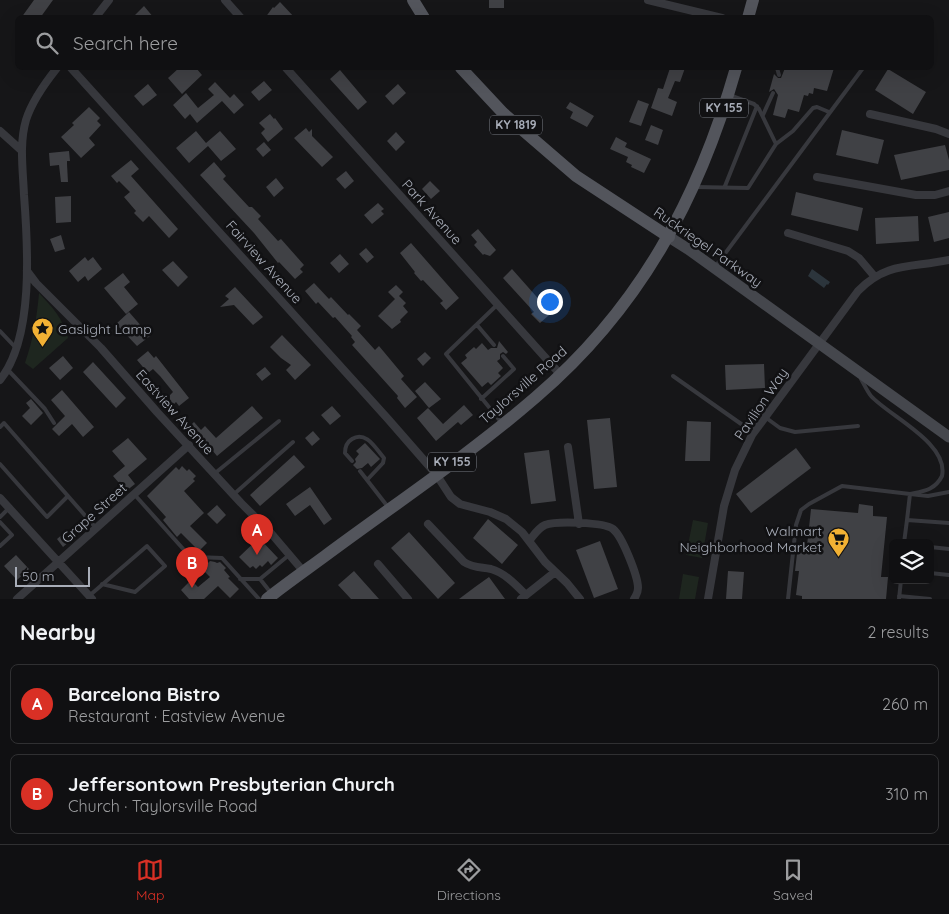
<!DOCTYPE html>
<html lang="en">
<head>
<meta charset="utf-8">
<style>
  :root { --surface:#101012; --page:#19191b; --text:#f1f3f6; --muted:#9c9d9f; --line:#303032; --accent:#d93025 }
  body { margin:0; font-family:Quicksand,sans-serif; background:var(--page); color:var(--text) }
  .controls { position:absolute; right:15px; bottom:15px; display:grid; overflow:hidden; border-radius:8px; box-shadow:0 5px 20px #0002 }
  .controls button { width:45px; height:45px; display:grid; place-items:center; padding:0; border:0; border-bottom:1px solid var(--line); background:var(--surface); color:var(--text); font:25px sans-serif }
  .scale { position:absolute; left:15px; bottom:12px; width:75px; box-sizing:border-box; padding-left:5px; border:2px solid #a8adb8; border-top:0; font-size:14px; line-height:18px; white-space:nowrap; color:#a8adb8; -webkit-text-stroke:4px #111113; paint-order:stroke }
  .you { position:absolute; left:549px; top:301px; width:18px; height:18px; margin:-12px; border:4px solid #fff; border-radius:50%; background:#1a73e8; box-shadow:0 0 0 8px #1a73e833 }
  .badge { display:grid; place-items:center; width:32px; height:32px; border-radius:50%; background:var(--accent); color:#fff; font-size:16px; font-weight:700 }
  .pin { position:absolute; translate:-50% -41px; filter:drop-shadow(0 1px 2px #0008) }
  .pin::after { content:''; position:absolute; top:26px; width:18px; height:15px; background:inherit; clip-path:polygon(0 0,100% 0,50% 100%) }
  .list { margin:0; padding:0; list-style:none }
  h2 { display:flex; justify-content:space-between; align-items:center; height:65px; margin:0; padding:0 20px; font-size:21px }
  h2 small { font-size:16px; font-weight:400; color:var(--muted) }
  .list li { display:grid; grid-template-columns:32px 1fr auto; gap:15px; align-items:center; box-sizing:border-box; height:80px; margin:0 10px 10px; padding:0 10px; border:1px solid var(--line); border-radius:8px }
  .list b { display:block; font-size:19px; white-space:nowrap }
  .list p { margin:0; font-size:16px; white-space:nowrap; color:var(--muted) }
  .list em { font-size:16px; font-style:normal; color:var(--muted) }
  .icon { flex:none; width:28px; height:28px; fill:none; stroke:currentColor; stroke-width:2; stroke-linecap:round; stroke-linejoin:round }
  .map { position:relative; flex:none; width:949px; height:599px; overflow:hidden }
  .search { position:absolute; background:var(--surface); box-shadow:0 5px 20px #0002; left:15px; right:15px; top:15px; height:55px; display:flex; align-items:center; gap:12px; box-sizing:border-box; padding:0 18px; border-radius:8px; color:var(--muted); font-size:19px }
  .sheet { height:245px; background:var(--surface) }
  nav { display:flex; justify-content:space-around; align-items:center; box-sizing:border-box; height:70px; border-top:1px solid var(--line); background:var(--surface); font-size:14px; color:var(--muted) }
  nav a { display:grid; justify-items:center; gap:2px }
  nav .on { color:var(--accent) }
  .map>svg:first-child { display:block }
  .green { fill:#1e261f }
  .water { fill:#2c353c }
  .building { fill:#404145 }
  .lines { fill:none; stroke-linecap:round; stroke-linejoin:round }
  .service { stroke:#37383d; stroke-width:4 }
  .minor { stroke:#37383d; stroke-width:8 }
  .secondary { stroke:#45474d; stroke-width:11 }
  .primary { stroke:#53555c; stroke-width:12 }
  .labels { text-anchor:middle; stroke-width:5; stroke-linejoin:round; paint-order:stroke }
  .shield { fill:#111113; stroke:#7b7e86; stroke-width:1 }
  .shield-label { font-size:12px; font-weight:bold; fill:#a8adb8 }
  .street-label { font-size:14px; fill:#a8adb8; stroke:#111113 }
  .poi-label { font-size:14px; fill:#a8adb8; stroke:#111113; text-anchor:start }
</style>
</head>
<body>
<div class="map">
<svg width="949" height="599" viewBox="0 0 949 599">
  <rect width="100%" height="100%" fill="#161618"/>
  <path class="green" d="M39,293C52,307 63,318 68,338L33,369L25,363C33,340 37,317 39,293Z
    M693,520L708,523L702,558L686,555Z
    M683,574L699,577L695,599H679Z"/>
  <path class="water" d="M812,269L830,282L828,285L827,284L824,288L808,276Z"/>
  <path class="building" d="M34,0H53L40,18H21Z
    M489,0H504V8H489Z
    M280,2L295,18H265L273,7L274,8Z
    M144,6L154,18H132Z
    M179,68H196L202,75L182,94L168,78Z
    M670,68H685L680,82L675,81L668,98L677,102L672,116L651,108L658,88L663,89Z
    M785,68H834L827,91L814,88L813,94L809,93L808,96L804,95L799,112L788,109L785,118L773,115L778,95L774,89L769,92L774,74L778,78H781Z
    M888,69L926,92L913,114L875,90Z
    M340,70L367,102L358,110L330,79Z
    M264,81L272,90L259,101L251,92Z
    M215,82L230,98L234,94L244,105L234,114L222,101L197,123L190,114L185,119L173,105L186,93L198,108L214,95L208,89Z
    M148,84L157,95L143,106L134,96Z
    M398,84L406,93L393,105L385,96Z
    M638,100L649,104L641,126L629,122Z
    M570,102L594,116L587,127L570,118L573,112L566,108Z
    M89,107L100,118L97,121L101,125L89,138L95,145L81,158L61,137L74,125L72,123Z
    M270,114L274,119L275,118L283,129L268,142L261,133L265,129L259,123Z
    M651,125L663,130L658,145L645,140Z
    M306,128L309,132L312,129V136L333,157L322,167L294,138Z
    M842,130L884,140L878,164L836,155Z
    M196,131L206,143L220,131L236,149L221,161L208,146L189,163L176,148Z
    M396,132L405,142L396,151L387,141Z
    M616,137L627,143L625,147L651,159L644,173L631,167L632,165L626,162L628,157L610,149Z
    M264,142L271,150L263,157L256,149Z
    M945,145L949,160V170L901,180L894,155Z
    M69,151L70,161H67V164L68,182H61L59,165L50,166L49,153Z
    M131,160L139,169L131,176L178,229L169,238L149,216L143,222L134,213L136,211L124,197L130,192L119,181L117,183L111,176Z
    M214,162L226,176L223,179L249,207H252L261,216L258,219L278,241L281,239L304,265L300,269L303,272L295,279L279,262L278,263L254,233L200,175Z
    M346,171L354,181L345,189L336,179Z
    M276,178L284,188L274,197L266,187Z
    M430,181L440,191L431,199L422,189Z
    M796,192L863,208L858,231L791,215Z
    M71,196V222L56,223L55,197Z
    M378,203L384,209L381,211L384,214L372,224L364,215Z
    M949,212V238L934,242L928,217Z
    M918,216L919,241L876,244L875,218Z
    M478,229L496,250L490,256L484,254L483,255L474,245L477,242L471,235Z
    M61,235L65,249L55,252L50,239Z
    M411,243L459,298L446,310L440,303L443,301L423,280L421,281L414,273L415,272L400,253Z
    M366,248L374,257L367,263L359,254Z
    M340,254L349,264L339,273L330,263Z
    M85,257L88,261L93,257L102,269L88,281L85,276L78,282L69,271Z
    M173,261L188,277L178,287L162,270Z
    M512,269L543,304L547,300L556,309L540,323L531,314L534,312L503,278Z
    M123,273L130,282L124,287L138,304L126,314L104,288Z
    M314,283L329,299L331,297L348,315L349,314L361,326L357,330L375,350L379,346L404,376L401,379L417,397L405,408L397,398L398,396L352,345L355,342L351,337L352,336L335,317L333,318L318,302L316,304L305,291Z
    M396,285L403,292L399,296L406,303L403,306L408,312L400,320L401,322L392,329L378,316L395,299L388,292Z
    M235,287L263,317L253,325L234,305L220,307L229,299L225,296Z
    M129,312L150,336L137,346L116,324Z
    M282,335L311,365L295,380L286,370L291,365L281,358L270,347Z
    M499,341L508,352L506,354L503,352L500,354V359L497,361L503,368L498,373L501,376L491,385L488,382L482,387L461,363L467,358L465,355L474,347L476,349L482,343L488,350L491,348H497Z
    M148,351L154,358L156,356L189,398L179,406L176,402L173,405L170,401V395L173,392L160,376L153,369L148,373L137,360Z
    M425,352L431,358L423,366L417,359Z
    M63,356L73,368L60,380L49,368Z
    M93,362L126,398L116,408L83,372Z
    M764,364L765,388L726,390L725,365Z
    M265,367L271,374L262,381L256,374Z
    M425,382L441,399L429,408L415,391Z
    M62,390L94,427L83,437L72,424L59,436L52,429L65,416L51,400Z
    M31,399L43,413L31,425L22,416L30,408L26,403Z
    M464,405L473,415L461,425L458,422L436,441L417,418L428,408L443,424Z
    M252,406L263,418L217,456L201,437L197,440L187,429L194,422L201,430L205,426L216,438Z
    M332,406L341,416L330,425L321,415Z
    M610,418L617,487L594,489L587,420Z
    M687,421L711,422L710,461H685Z
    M313,431L320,439L312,446L305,438Z
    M128,438L147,459L128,475L135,484L126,491L113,476L125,466L112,451Z
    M365,443L380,459L371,467L368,463L362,468L357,469L353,465L356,462L355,459L359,454L356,451Z
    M796,448L811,468L751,513L736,494Z
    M549,450L556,501L531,504L524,453Z
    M294,455L305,467L260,506L250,495Z
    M182,466L187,471L189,469L196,476L193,479L195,481L184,491L204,513L190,526L207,543L199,551L181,533L177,537L163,520L166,517L147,496L176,467L179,470Z
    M310,487L332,519L324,525L310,505L295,516L286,504Z
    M859,504L873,506V516L887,517L881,577H888L886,599H802V596L796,595L799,571H795L798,545L807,546L811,509L858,513Z
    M217,505L226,515L217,524L207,514Z
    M488,519L518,545L502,564L473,538Z
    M409,532L455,583L438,599L391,548Z
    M64,533L70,541L63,547L57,539Z
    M259,538L278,558L271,565L268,561L262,567L260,565L256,569L253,566L250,568L239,557Z
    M600,541L618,589L594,598L576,550Z
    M16,555L29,569L17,580L4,566Z
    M210,561L215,562L217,563L220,562L226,568L224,570L230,577L228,578L239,589L230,598L218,586L204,599H189L181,590L191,580L198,587L210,577L202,569Z
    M354,571L362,580L379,599H351L338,585Z
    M728,571L744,572L742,599H726Z
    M489,577L505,599H459L475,587Z"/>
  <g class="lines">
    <path class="service" d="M777,68L779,75
      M729,95L754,104L759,109L776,144
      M763,115L773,93
      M725,186L757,106
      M696,187L748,188L776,144L793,131L813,108L817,107L829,112
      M715,267L863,68
      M498,304L446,354L501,422
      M477,325L494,345
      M0,331L16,348
      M8,370L45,409L54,423
      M673,376L754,433
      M861,379C864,384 867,391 871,396C889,416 949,443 942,476C935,490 924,491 910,494L928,496L949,492
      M481,399L514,369L503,356
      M765,417L780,428L795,432L858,426
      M0,427L4,423L96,528
      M352,461L345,453C345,447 347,442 352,439C366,430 376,449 384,458L383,463L367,480L360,471
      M0,464L47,517L68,496
      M214,474L279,421
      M367,480L388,507
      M134,494L185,551L196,557L222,558L259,599
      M233,495L293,442
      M0,517L9,508
      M0,522L12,535L0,546
      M904,543L907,520L949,523
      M930,547L949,549
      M930,573L949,575
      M240,579H260L289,555
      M260,579L271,593
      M89,596L147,546L165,566L135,592L102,584
      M899,596L930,599
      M788,599L796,525L801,510L809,504L842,486L910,494L907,520
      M899,599L901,580"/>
    <path class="minor" d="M225,0L241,18
      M648,0L722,18
      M95,18L109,0
      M71,68L388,419L436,474L451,497L460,504L490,512L506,519L522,532L545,562L567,583L580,599
      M286,68L560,374
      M870,114L936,129L949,134
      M0,131L21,150
      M817,177L916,195H935L949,191
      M788,233L848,251L859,258L875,277
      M27,271L36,283L101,348L157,412L241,503L270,532L304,572
      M0,380C34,338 28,247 24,195C23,170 19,144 26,120C32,101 45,83 57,68
      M568,447L579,524
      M0,498L92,599
      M428,524L464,562C473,568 481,567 491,569C505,573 516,585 526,595
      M529,541C534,535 538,528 545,525C556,521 604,522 613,529C622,536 638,576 638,588C638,592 636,596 634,599
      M378,564L408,599
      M17,599L189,445
      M521,599L555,572
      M708,599L724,506L735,470L752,435L858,291C887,261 913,268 949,260"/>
    <path class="secondary" d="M669,237L688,249L949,437"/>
    <path class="primary" d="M413,0L424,18
      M748,18L753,0
      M461,68L503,113L576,176L669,237
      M267,599C286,584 306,570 325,556C395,504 469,455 536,397C640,308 699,198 736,68"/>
  </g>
  <defs>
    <symbol id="sight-pin" viewBox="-11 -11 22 30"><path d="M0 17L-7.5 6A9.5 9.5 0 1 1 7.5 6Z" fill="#f2b134" stroke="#111113"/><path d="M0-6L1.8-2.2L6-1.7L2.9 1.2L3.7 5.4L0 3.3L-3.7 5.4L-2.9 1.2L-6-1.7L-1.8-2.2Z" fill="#111"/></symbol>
    <symbol id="supermarket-pin" viewBox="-11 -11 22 30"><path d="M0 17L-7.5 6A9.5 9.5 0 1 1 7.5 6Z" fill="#f2b134" stroke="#111113"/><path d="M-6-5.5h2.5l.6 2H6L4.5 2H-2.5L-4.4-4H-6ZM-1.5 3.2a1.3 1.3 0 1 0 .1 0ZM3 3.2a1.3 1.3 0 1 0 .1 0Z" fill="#111"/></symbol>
  </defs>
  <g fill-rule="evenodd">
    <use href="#sight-pin" x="30" y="316" width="25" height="34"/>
    <use href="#supermarket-pin" x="826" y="526" width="25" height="34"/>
  </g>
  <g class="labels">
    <g class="shield">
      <rect x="700" y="98.5" width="48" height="19" rx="4"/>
      <rect x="490" y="115.5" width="52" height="19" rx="4"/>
      <rect x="428" y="452.5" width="48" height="19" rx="4"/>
    </g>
    <g class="shield-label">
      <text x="724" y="112">KY 155</text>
      <text x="516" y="129">KY 1819</text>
      <text x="452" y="466">KY 155</text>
    </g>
    <g class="street-label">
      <text transform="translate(432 212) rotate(48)" y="5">Park Avenue</text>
      <text transform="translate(708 247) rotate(35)" y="5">Ruckriegel Parkway</text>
      <text transform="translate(264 262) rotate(48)" y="5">Fairview Avenue</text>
      <text transform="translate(523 385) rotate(-41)" y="5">Taylorsville Road</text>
      <text transform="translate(761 404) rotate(-56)" y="5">Pavilion Way</text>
      <text transform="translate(175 412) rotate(48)" y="5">Eastview Avenue</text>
      <text transform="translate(94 513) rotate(-42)" y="5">Grape Street</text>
    </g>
    <g class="poi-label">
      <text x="58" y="334">Gaslight Lamp</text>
      <text x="822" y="536" text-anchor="end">Walmart<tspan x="822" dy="16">Neighborhood Market</tspan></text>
    </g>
  </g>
</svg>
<div class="controls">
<button><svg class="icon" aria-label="layers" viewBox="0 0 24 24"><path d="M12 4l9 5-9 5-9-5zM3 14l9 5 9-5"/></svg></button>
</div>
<div class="scale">50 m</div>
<div class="you"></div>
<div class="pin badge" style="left:257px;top:555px">A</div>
<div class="pin badge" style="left:192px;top:588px">B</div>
<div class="search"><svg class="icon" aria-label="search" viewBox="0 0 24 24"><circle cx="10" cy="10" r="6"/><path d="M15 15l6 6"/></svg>Search here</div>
</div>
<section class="sheet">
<h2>Nearby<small>2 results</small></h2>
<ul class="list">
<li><span class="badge">A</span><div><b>Barcelona Bistro</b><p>Restaurant · Eastview Avenue</p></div><em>260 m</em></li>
<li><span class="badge">B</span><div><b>Jeffersontown Presbyterian Church</b><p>Church · Taylorsville Road</p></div><em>310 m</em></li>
</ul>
</section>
<nav>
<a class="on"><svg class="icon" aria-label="map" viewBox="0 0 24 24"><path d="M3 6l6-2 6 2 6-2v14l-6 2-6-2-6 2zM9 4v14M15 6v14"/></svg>Map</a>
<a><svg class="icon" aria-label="directions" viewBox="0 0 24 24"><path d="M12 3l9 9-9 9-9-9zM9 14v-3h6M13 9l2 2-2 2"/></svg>Directions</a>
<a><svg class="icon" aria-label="saved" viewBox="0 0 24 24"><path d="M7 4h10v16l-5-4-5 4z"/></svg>Saved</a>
</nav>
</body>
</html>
